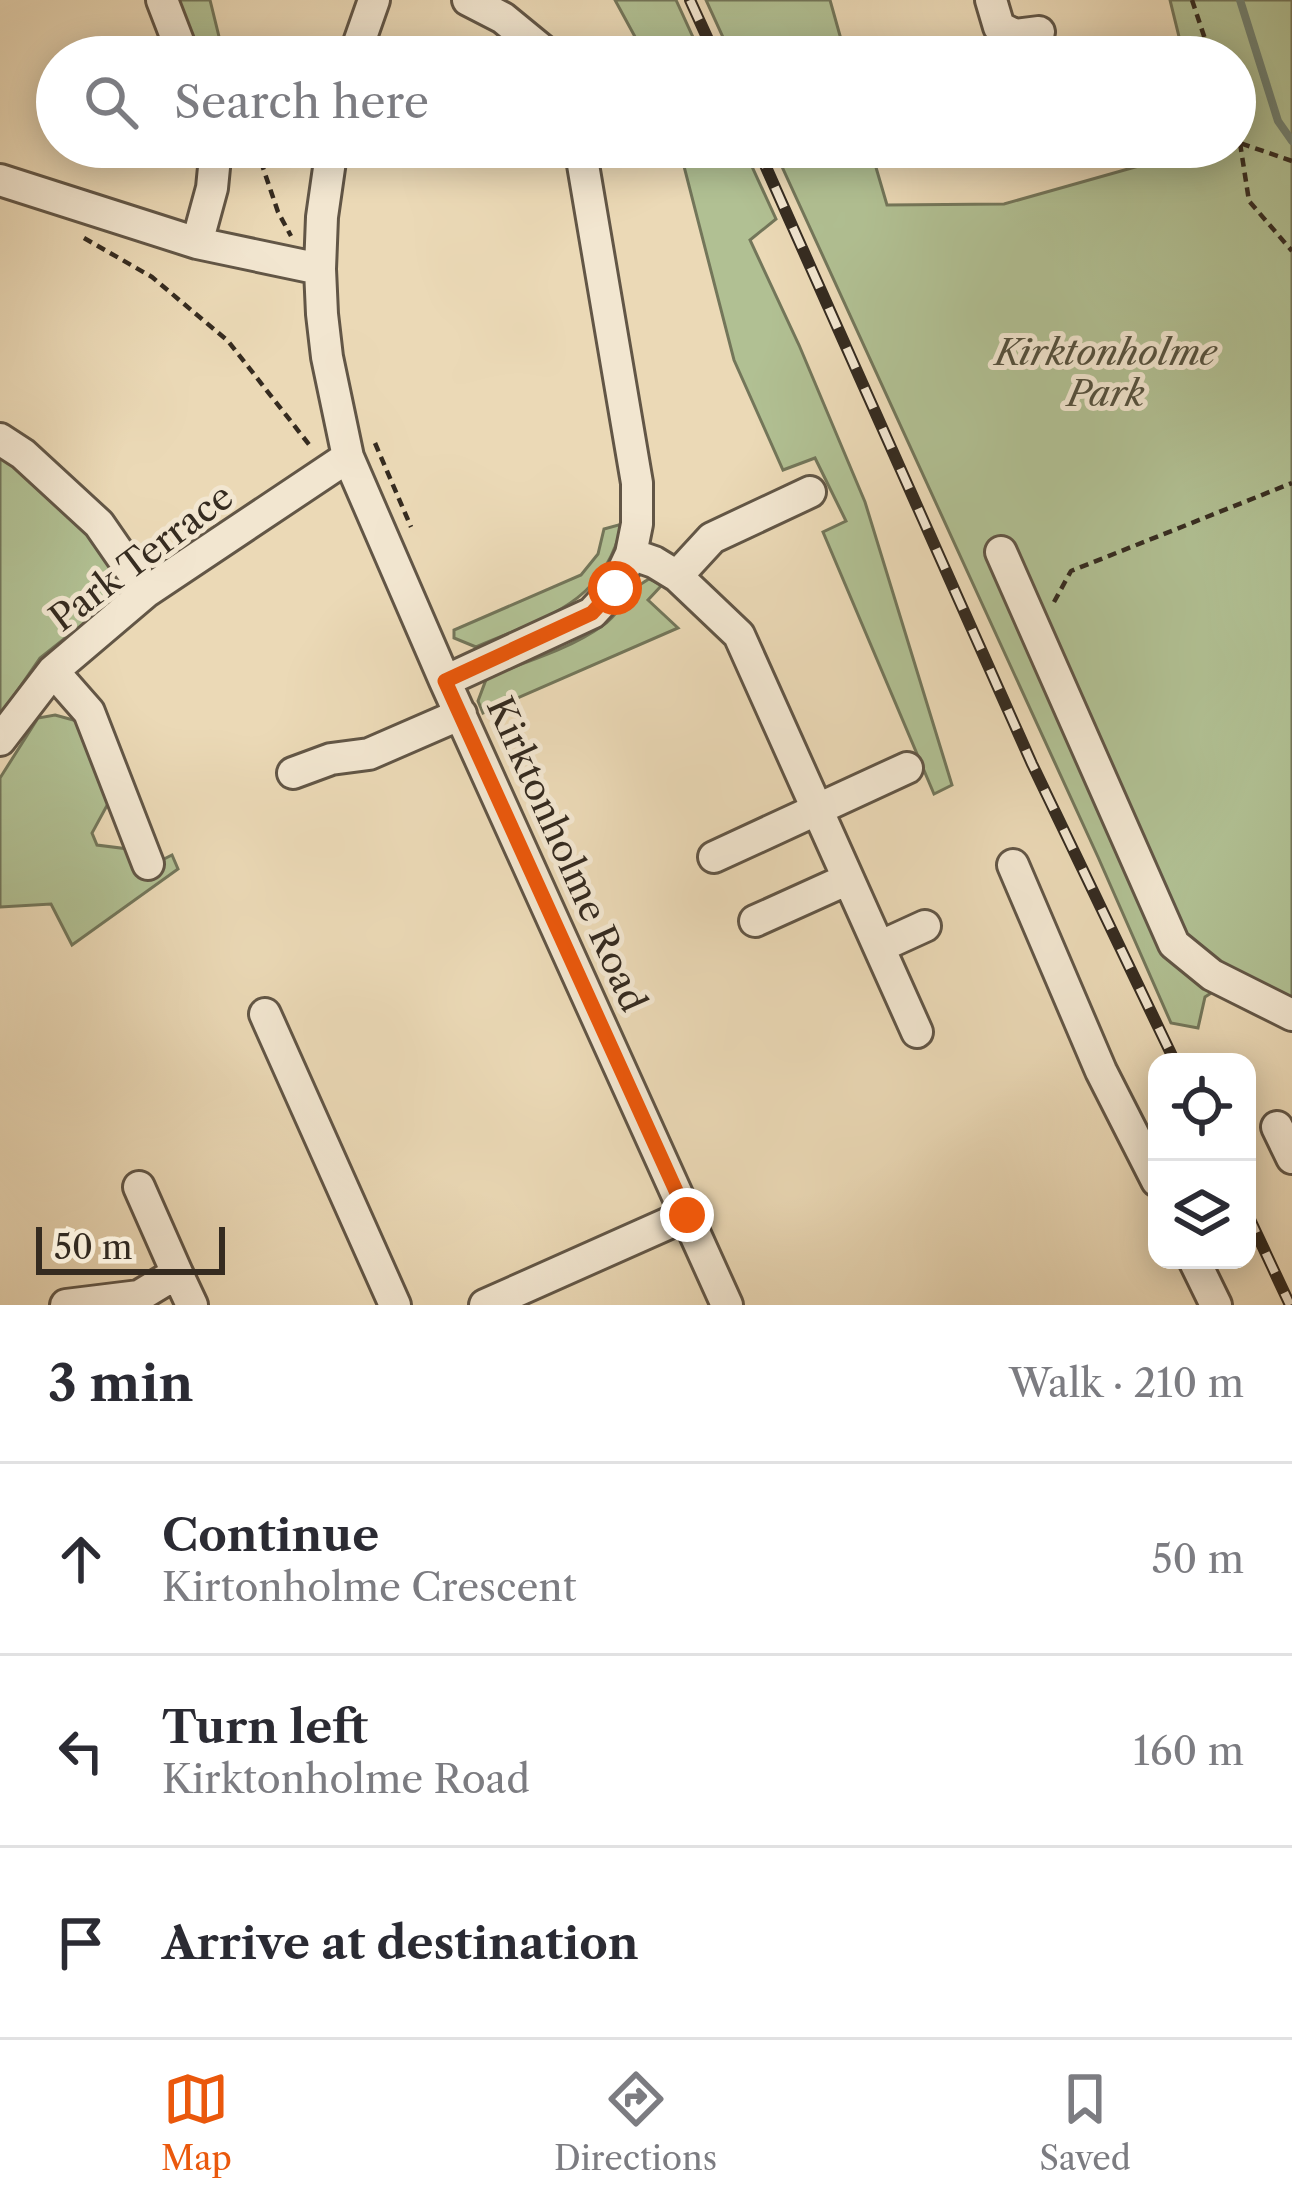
<!DOCTYPE html>
<html lang="en">
<head>
<meta charset="utf-8">
<style>
  :root { --surface:#fff; --page:#f2f2f3; --text:#2b2b33; --muted:#7c7c81; --line:#e1e1e2; --accent:#ea580c }
  body { margin:0; font-family:"Libre Caslon Text",serif; background:var(--page); color:var(--text) }
  .controls { position:absolute; right:36px; bottom:36px; display:grid; overflow:hidden; border-radius:24px; box-shadow:0 6px 30px #0003 }
  .controls button { width:108px; height:108px; display:grid; place-items:center; padding:0; border:0; border-bottom:3px solid var(--line); background:var(--surface); color:var(--text); font:60px sans-serif }
  .scale { position:absolute; left:36px; bottom:30px; width:189px; box-sizing:border-box; padding-left:12px; border:6px solid #352b20; border-top:0; font-size:33px; line-height:42px; white-space:nowrap; color:#352b20; -webkit-text-stroke:9px #f2e6d0; paint-order:stroke }
  .stop { position:absolute; width:36px; height:36px; margin:-27px; border:9px solid #ea580c; border-radius:50%; background:#fff }
  .stop.end { background:#ea580c; border-color:#fff; box-shadow:0 3px 12px #0008 }
  .list { margin:0; padding:0; list-style:none }
  h2 { display:flex; justify-content:space-between; align-items:center; height:156px; margin:0; padding:0 48px; font-size:51px }
  h2 small { font-size:39px; font-weight:400; color:var(--muted) }
  .list li { display:grid; grid-template-columns:78px 1fr auto; gap:36px; align-items:center; box-sizing:border-box; height:192px; padding:0 48px; border-top:3px solid var(--line) }
  .list b { display:block; font-size:45px; white-space:nowrap }
  .list p { margin:0; font-size:39px; white-space:nowrap; color:var(--muted) }
  .list em { font-size:39px; font-style:normal; color:var(--muted) }
  .icon { flex:none; width:66px; height:66px; fill:none; stroke:currentColor; stroke-width:2; stroke-linecap:round; stroke-linejoin:round }
  .map { position:relative; flex:none; width:1292px; height:1305px; overflow:hidden }
  .search { position:absolute; background:var(--surface); box-shadow:0 6px 30px #0003; left:36px; right:36px; top:36px; height:132px; display:flex; align-items:center; gap:30px; box-sizing:border-box; padding:0 42px; border-radius:66px; color:var(--muted); font-size:45px }
  .sheet { height:732px; background:var(--surface) }
  nav { display:flex; justify-content:space-around; align-items:center; box-sizing:border-box; height:168px; border-top:3px solid var(--line); background:var(--surface); font-size:33px; color:var(--muted) }
  nav a { display:grid; justify-items:center; gap:6px }
  nav .on { color:var(--accent) }
  .map>svg:first-child { display:block }
  .green { fill:#b1c093; stroke:#73765a; stroke-width:3 }
  .lines { fill:none; stroke-linecap:round; stroke-linejoin:round }
  .stream { stroke:#718172; stroke-width:8 }
  .minor-casing { stroke:#625646; stroke-width:36 }
  .path { stroke:#352b20; stroke-width:4.5; stroke-dasharray:9 6; stroke-linecap:butt }
  .minor { stroke:#f2e6d0; stroke-width:30 }
  .rail-casing { stroke:#352b20; stroke-width:12 }
  .rail { stroke:#f2e6d0; stroke-width:8; stroke-dasharray:22; stroke-linecap:butt }
  .route { stroke:#ea580c; stroke-width:15 }
  .labels { text-anchor:middle; stroke-width:10; stroke-linejoin:round; paint-order:stroke }
  .park-label { font-size:36px; font-style:italic; fill:#54503d; stroke:#f2e6d0 }
  .street-label { font-size:36px; fill:#352b20; stroke:#f2e6d0 }
</style>
</head>
<body>
<div class="map">
<svg width="1292" height="1305" viewBox="0 0 1292 1305">
  <rect width="100%" height="100%" fill="#ebd9b6"/>
  <filter id="stains"><feTurbulence type="fractalNoise" baseFrequency=".00167" numOctaves="4"/><feColorMatrix values="0 0 0 0 .2 0 0 0 0 .09 0 0 0 0 .02 0 0 0 .5 -.17"/></filter>
  <radialGradient id="worn" r=".72"><stop offset=".6" stop-color="#630" stop-opacity="0"/><stop offset="1" stop-color="#630" stop-opacity=".3"/></radialGradient>
  <path class="green" d="M176,0H210L224,57H198Z
    M615,0H676L702,57H646Z
    M706,0H830L846,57H732Z
    M1170,0H1292V1009L1224,985L1205,997L1198,1028L1171,1023L1098,857L773,147H870L887,205L1004,204L1206,147H1235V57H1184Z
    M679,147H743L776,219L750,240L799,345L865,502L952,785L934,794L823,532L846,521L815,458L783,470L734,360Z
    M0,450L88,529L118,572L110,603L96,614L93,622L74,631L40,658L0,716Z
    M622,524C604,605 543,618 476,647L454,638V630L581,575L598,554L604,529Z
    M649,579L662,585L648,600L678,628L483,713L478,701L487,677C525,662 568,650 602,626C621,614 629,589 649,579Z
    M55,715L77,721L110,800L92,833L97,845L128,849L138,872L172,855L178,869L72,945L51,904L0,907V778L38,718Z"/>
  <g class="lines">
    <path class="stream" d="M1240,0L1278,121L1292,141"/>
    <defs>
      <path id="minor" d="M162,0L184,57
        M468,0L503,18L542,50L546,57
        M991,0L999,27L1015,35L1039,32
        M354,57L374,0
        M332,147L322,217L320,269L322,314L327,357L348,457L445,681L727,1305
        M0,180L197,243L320,269
        M197,243L212,188L216,147
        M0,439L23,454L99,524L146,592
        M1001,552L1174,944L1212,975L1292,1015
        M631,554L654,562L677,576L739,635L917,1032
        M677,576L712,538L810,492
        M53,671L89,712L148,864
        M445,681L592,613L615,588L631,554L637,524V483L580,147
        M0,740L53,671L146,592L348,457
        M293,773L331,759L369,754L461,714
        M714,857L907,768
        M1013,865L1101,1071L1157,1181
        M755,921L848,879
        M879,947L925,926
        M265,1014L395,1305
        M1277,1127L1292,1158
        M139,1187L177,1273
        M1194,1260L1216,1305
        M66,1305L139,1296L177,1273L192,1305
        M485,1305L687,1215"/>
    </defs>
    <use href="#minor" class="minor-casing"/>
    <path class="path" d="M1192,0L1211,57
      M1235,130L1240,143L1292,161
      M1240,143L1249,201L1292,251
      M256,147L278,212L291,236
      M84,238L152,277L228,341L311,447
      M375,443L411,527
      M1054,602L1071,571L1292,483"/>
    <use href="#minor" class="minor"/>
    <defs>
      <path id="rail" d="M690,0L716,57
        M757,147L1032,764L1175,1062
        M1247,1213L1290,1305"/>
    </defs>
    <use href="#rail" class="rail-casing"/>
    <use href="#rail" class="rail"/>
  </g>
  <g class="lines">
    <path class="route" d="M615,588L592,613L445,681L687,1215"/>
  </g>
  <g class="labels">
    <g class="park-label">
      <text x="1106" y="365">Kirktonholme<tspan x="1106" dy="41">Park</tspan></text>
    </g>
    <g class="street-label">
      <text transform="translate(141 557) rotate(-37)" y="13">Park Terrace</text>
      <text transform="translate(567 854) rotate(66)" y="13">Kirktonholme Road</text>
    </g>
  </g>
  <rect width="100%" height="100%" filter="url(#stains)"/>
  <rect width="100%" height="100%" fill="url(#worn)"/>
</svg>
<div class="controls">
<button><svg class="icon" aria-label="locate" viewBox="0 0 24 24"><circle cx="12" cy="12" r="6"/><path d="M12 2v4M12 18v4M2 12h4M18 12h4"/></svg></button>
<button><svg class="icon" aria-label="layers" viewBox="0 0 24 24"><path d="M12 4l9 5-9 5-9-5zM3 14l9 5 9-5"/></svg></button>
</div>
<div class="scale">50 m</div>
<div class="stop" style="left:615px;top:588px"></div>
<div class="stop end" style="left:687px;top:1215px"></div>
<div class="search"><svg class="icon" aria-label="search" viewBox="0 0 24 24"><circle cx="10" cy="10" r="6"/><path d="M15 15l6 6"/></svg>Search here</div>
</div>
<section class="sheet">
<h2>3 min<small>Walk · 210 m</small></h2>
<ul class="list">
<li><svg class="icon" aria-label="ahead" viewBox="0 0 24 24"><path d="M12 20V5M6 11l6-6 6 6"/></svg><div><b>Continue</b><p>Kirtonholme Crescent</p></div><em>50 m</em></li>
<li><svg class="icon" aria-label="left" viewBox="0 0 24 24"><path d="M17 20v-9H6M10 6l-5 5 5 5"/></svg><div><b>Turn left</b><p>Kirktonholme Road</p></div><em>160 m</em></li>
<li><svg class="icon" aria-label="arrive" viewBox="0 0 24 24"><path d="M6 21V4h12l-3 4 3 4H6"/></svg><div><b>Arrive at destination</b></div></li>
</ul>
</section>
<nav>
<a class="on"><svg class="icon" aria-label="map" viewBox="0 0 24 24"><path d="M3 6l6-2 6 2 6-2v14l-6 2-6-2-6 2zM9 4v14M15 6v14"/></svg>Map</a>
<a><svg class="icon" aria-label="directions" viewBox="0 0 24 24"><path d="M12 3l9 9-9 9-9-9zM9 14v-3h6M13 9l2 2-2 2"/></svg>Directions</a>
<a><svg class="icon" aria-label="saved" viewBox="0 0 24 24"><path d="M7 4h10v16l-5-4-5 4z"/></svg>Saved</a>
</nav>
</body>
</html>
